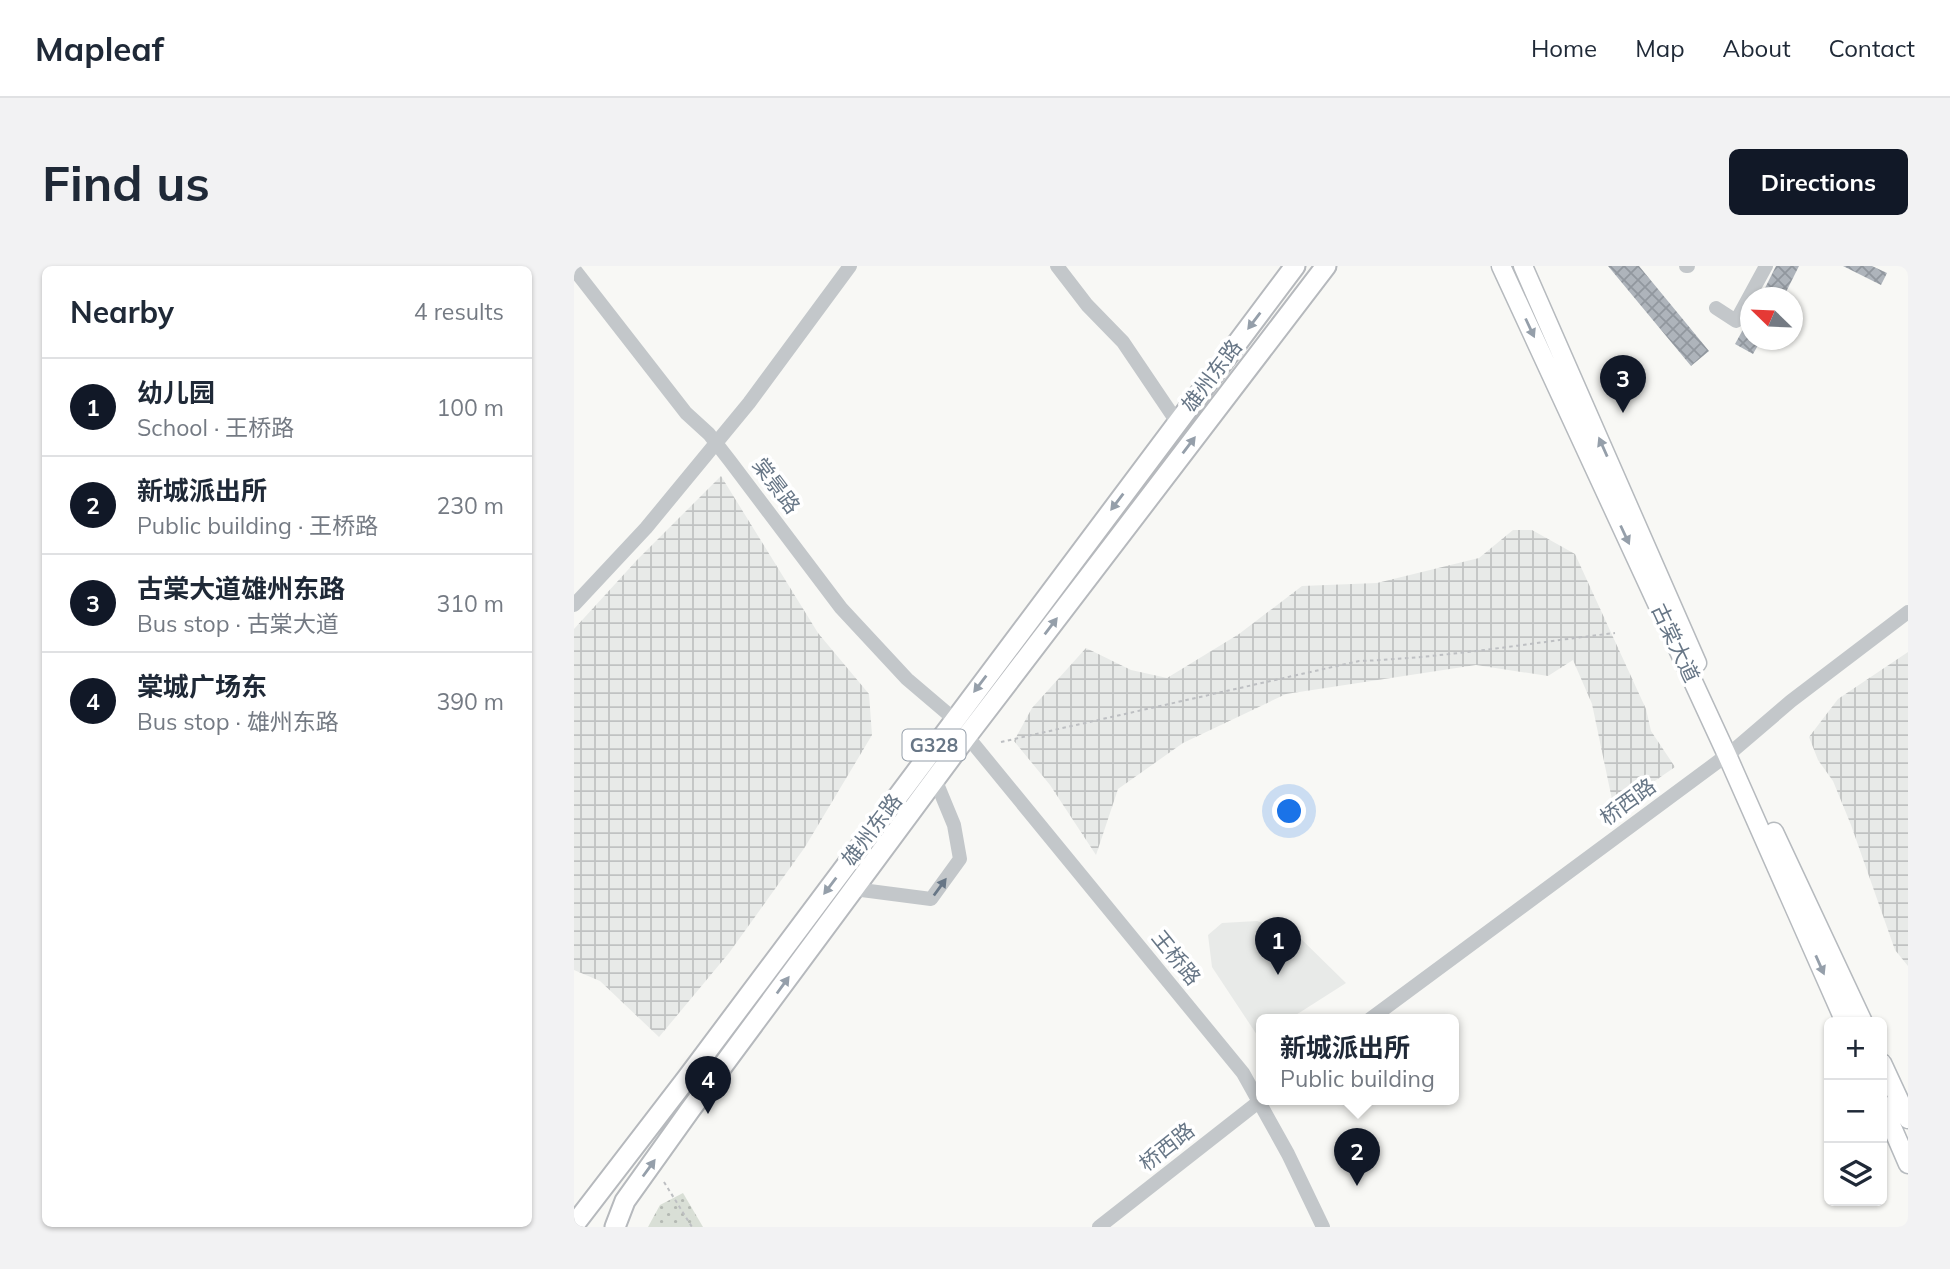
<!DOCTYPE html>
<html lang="en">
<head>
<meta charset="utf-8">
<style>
  :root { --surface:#fff; --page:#f2f2f3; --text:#1f2937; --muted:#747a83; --line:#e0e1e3; --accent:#111827 }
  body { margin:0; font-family:Mulish,"Noto Sans SC",sans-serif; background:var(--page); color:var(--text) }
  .controls { position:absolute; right:21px; bottom:21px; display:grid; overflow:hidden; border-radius:10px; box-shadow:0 2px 5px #0004 }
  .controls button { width:63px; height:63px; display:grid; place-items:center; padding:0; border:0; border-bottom:2px solid var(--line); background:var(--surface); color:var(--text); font:35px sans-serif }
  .compass { position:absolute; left:1166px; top:21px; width:63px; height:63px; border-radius:50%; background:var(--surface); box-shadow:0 2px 5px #0004; rotate:293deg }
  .you { position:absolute; left:716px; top:546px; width:24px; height:24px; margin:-18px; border:5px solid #fff; border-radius:50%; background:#1a73e8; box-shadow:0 0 0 10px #1a73e833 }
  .badge { display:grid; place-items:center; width:46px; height:46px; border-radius:50%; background:var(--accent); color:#fff; font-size:23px; font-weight:700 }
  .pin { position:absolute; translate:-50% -58px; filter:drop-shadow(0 2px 4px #0008) }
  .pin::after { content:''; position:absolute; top:37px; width:24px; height:21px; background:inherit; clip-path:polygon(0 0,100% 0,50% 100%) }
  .popup { position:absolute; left:682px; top:748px; width:203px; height:91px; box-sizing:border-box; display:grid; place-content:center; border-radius:10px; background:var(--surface); filter:drop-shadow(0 2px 5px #0005); font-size:23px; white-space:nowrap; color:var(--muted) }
  .popup b { font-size:26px; color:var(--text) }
  .popup::after { content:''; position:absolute; left:50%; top:100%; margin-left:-14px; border:14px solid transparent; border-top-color:var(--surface) }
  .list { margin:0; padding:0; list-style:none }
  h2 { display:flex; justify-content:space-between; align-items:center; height:91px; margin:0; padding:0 28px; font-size:30px }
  h2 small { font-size:23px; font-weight:400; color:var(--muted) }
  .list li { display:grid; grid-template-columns:46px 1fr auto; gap:21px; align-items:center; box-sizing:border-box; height:98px; padding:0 28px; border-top:2px solid var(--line) }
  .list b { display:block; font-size:26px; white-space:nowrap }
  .list p { margin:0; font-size:23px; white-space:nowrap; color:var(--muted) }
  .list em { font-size:23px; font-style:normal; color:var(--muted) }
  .icon { flex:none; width:38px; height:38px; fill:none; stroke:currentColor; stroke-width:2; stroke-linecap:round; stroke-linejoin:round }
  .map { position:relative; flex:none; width:1334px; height:961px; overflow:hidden; border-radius:10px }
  header { display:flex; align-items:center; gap:42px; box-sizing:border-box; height:98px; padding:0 35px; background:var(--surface); border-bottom:2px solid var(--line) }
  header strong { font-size:33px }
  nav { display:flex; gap:38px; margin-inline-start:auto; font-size:24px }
  .intro { display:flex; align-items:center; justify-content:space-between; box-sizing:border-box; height:168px; padding:0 42px }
  h1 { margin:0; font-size:49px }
  .button { padding:18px 32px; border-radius:10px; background:var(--accent); color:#fff; font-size:24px; font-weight:700 }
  main { display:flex; gap:42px; padding:0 42px }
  aside { flex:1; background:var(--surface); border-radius:10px; box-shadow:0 2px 5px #0004 }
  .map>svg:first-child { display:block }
  .built { fill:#e8eae8 }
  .industrial { fill:url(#industrial-grid) }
  .park { fill:url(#park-dots) }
  .building { fill:url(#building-cross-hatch) }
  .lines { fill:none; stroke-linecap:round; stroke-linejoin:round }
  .major-casing { stroke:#b6babe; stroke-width:21 }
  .highway-casing { stroke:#b6b9bd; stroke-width:23 }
  .path { stroke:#bdbfc2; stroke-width:2; stroke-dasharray:3.5 3.5; stroke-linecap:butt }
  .minor { stroke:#c3c7ca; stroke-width:14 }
  .major { stroke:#fff; stroke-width:18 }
  .highway { stroke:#fff; stroke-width:19 }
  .oneway { fill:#959faa }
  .oneway2 { fill:#677686 }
  .labels { text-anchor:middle; stroke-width:7; stroke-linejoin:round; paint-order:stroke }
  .shield { fill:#fff; stroke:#959faa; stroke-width:2 }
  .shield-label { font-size:19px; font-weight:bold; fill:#677686 }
  .street-label { font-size:21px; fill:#677686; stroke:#fff }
</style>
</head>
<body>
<header>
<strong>Mapleaf</strong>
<nav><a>Home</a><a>Map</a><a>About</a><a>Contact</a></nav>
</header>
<div class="intro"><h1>Find us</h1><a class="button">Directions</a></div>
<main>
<aside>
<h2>Nearby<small>4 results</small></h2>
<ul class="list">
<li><span class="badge">1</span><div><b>幼儿园</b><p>School · 王桥路</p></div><em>100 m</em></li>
<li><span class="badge">2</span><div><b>新城派出所</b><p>Public building · 王桥路</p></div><em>230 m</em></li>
<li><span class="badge">3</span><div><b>古棠大道雄州东路</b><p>Bus stop · 古棠大道</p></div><em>310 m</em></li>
<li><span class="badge">4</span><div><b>棠城广场东</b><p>Bus stop · 雄州东路</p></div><em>390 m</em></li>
</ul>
</aside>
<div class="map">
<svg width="1334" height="961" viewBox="0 0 1334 961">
  <defs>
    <pattern id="industrial-grid" width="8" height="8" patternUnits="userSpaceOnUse" patternTransform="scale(1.75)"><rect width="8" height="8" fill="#e8eae8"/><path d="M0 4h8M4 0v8" fill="none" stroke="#c0c2c2"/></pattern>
    <pattern id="park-dots" width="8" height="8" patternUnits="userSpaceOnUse" patternTransform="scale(1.75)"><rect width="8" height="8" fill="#d9dfd6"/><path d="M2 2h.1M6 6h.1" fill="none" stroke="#b4b9b3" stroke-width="1.8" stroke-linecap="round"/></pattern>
    <pattern id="building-cross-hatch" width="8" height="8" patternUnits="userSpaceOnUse" patternTransform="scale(1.75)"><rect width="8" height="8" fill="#aeb4bb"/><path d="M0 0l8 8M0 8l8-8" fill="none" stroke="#91979e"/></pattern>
  </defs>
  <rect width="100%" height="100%" fill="#f8f8f5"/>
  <path class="built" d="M683,655L722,668L772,717L714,754H687L685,772L638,701L634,669L648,657Z"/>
  <path class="industrial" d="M147,210L244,367L295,428L298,469L231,581L155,687L85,771L26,715L0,704V363L63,294Z
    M939,264H958L1001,288L1072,443L1077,465L1101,501L1040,543L1018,438L999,394L974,410L902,399L712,428L609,477L544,523L522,589L476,519L440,475L458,442L512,382L557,404L593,412L665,368L728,320L803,317L905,292Z
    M1334,386V700L1321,684L1277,559L1259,515L1244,494L1235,471L1264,433Z"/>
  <path class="park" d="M109,927L129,961H74L86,939Z"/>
  <path class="building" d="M1034,0H1065L1135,85L1117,100Z
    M1202,0H1225L1209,32H1186Z
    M1269,0H1298L1313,7L1307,19Z
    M1177,49V74H1187L1179,88L1161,78Z"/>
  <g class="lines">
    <defs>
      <path id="major" d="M927,0L1153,489L1271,756
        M949,0L1123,397
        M1200,566L1289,756
        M1308,797L1334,853
        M1308,838L1334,898"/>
      <path id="highway" d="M0,959L113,812L721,0
        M41,961L51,935L116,844L393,470L752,0"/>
    </defs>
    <use href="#major" class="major-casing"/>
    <use href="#highway" class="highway-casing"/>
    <path class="path" d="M427,476L785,395C870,392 956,377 1041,367
      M90,916L118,961"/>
    <path class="minor" d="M483,0L513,39L549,76L603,156
      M1112,0H1114
      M0,3L112,147L135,168L156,195L267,342L333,413L380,453
      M1142,42L1162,55L1192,0
      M0,339L72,262L175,137L276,0
      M393,470L669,807L714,888L749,961
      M280,623L357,633L386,593L380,559L361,513
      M795,754L1161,483L1217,435L1334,346
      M525,961L687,834"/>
    <use href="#major" class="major"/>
    <use href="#highway" class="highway"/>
  </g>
  <defs><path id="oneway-solid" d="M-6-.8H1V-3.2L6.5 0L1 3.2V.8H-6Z" transform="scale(1.75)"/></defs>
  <g class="oneway">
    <use href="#oneway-solid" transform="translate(680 55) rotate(127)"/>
    <use href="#oneway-solid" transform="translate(956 62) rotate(65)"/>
    <use href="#oneway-solid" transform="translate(615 179) rotate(-53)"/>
    <use href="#oneway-solid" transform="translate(1029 181) rotate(-114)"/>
    <use href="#oneway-solid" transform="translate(543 236) rotate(127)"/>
    <use href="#oneway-solid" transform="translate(1051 269) rotate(65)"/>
    <use href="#oneway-solid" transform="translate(477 360) rotate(-53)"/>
    <use href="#oneway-solid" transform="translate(406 418) rotate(127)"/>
    <use href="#oneway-solid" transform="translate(256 620) rotate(127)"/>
    <use href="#oneway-solid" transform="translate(1246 699) rotate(66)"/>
    <use href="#oneway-solid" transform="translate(209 719) rotate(-54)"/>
    <use href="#oneway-solid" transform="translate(75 902) rotate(-54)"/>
  </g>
  <use class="oneway2" href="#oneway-solid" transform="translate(366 621) rotate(-54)"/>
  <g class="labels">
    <rect class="shield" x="328.5" y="463.5" width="63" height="31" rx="5"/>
    <g class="shield-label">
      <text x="360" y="486">G328</text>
    </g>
    <g class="street-label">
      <text transform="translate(638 110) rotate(-53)" y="7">雄州东路</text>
      <text transform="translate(202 220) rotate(53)" y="7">棠景路</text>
      <text transform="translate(1101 377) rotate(65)" y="7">古棠大道</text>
      <text transform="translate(1054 536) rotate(-36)" y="7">桥西路</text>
      <text transform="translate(298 564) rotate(-53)" y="7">雄州东路</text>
      <text transform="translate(602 692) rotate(51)" y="7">王桥路</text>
      <text transform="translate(593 881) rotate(-38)" y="7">桥西路</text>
    </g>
  </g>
</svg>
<div class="controls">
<button>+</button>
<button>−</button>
<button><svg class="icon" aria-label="layers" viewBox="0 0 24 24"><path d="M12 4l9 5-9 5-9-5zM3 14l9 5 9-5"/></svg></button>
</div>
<svg class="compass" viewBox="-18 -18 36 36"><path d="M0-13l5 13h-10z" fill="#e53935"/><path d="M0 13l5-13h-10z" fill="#747a83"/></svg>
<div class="you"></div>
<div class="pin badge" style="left:704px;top:709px">1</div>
<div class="pin badge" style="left:783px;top:920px">2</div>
<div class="popup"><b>新城派出所</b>Public building</div>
<div class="pin badge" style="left:1049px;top:147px">3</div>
<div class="pin badge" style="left:134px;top:848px">4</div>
</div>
</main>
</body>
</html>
